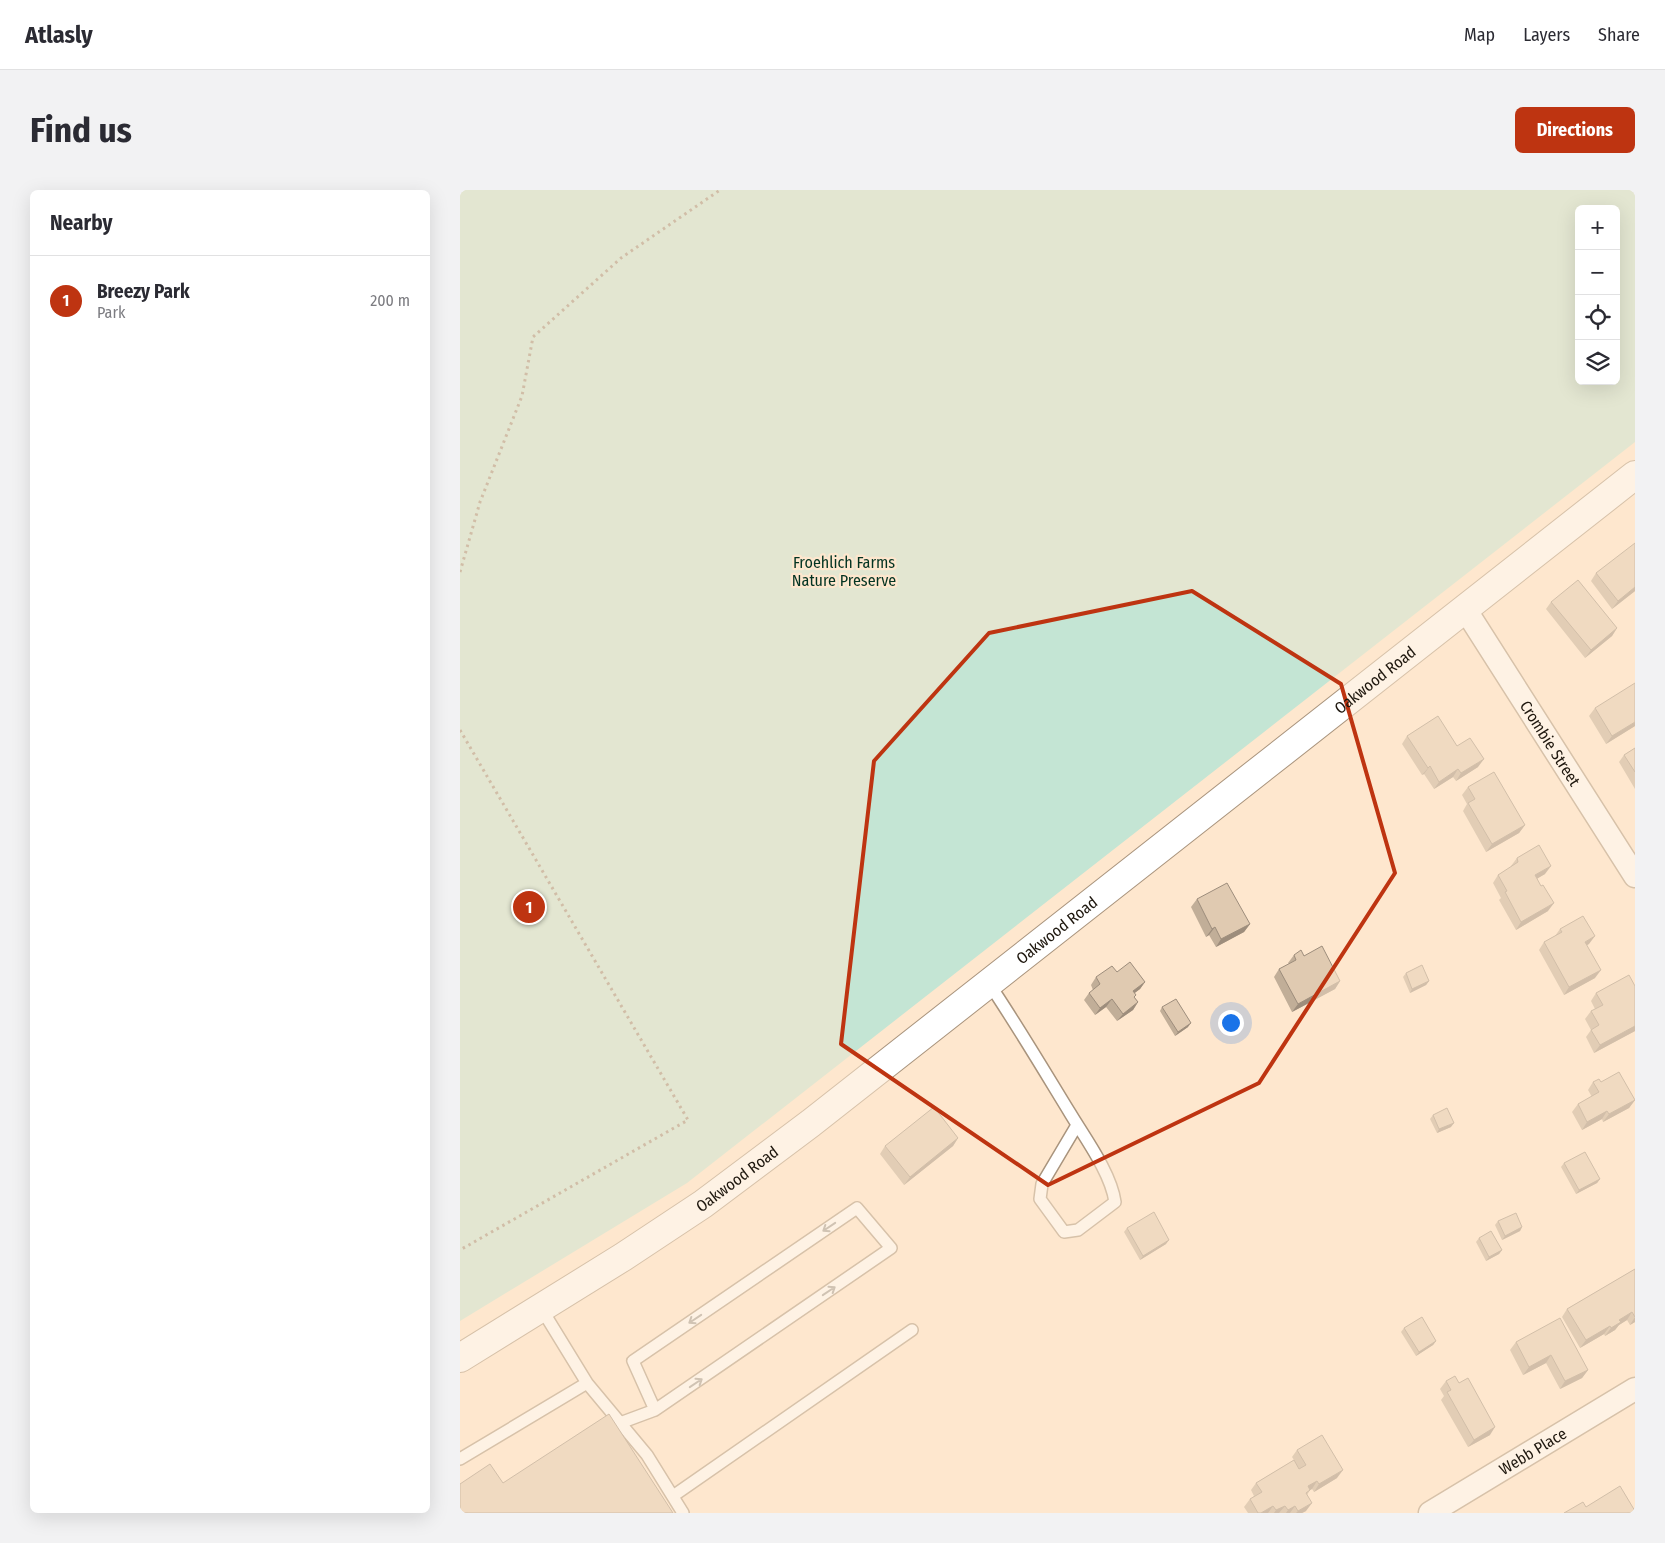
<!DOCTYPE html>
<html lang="en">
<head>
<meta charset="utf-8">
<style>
  :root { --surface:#fff; --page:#f2f2f3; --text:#2b2b33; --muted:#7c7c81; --line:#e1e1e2; --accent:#be3411 }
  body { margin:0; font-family:"Fira Sans Condensed",sans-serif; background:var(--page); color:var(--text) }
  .controls { position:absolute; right:15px; top:15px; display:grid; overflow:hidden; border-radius:8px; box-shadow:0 5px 20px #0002 }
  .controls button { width:45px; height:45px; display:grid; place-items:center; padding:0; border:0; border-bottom:1px solid var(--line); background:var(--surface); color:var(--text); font:25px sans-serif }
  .you { position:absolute; left:770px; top:832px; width:18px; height:18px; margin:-12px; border:4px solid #fff; border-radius:50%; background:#1a73e8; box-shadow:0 0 0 8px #1a73e833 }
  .badge { display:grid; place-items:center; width:32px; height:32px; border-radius:50%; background:var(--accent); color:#fff; font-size:16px; font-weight:700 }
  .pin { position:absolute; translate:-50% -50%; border:2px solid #fff; box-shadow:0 1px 5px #0006 }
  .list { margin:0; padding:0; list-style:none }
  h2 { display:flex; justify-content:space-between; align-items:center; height:65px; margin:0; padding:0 20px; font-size:21px }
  h2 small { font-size:16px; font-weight:400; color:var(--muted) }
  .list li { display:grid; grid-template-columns:32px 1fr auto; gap:15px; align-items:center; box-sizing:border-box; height:90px; padding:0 20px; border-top:1px solid var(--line) }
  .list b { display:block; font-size:19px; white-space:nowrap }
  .list p { margin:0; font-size:16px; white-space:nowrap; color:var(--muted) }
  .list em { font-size:16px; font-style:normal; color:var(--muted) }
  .icon { flex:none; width:28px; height:28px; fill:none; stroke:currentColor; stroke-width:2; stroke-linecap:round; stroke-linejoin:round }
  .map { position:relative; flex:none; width:1175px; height:1323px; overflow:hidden; border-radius:8px }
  header { display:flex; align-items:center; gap:30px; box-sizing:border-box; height:70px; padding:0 25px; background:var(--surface); border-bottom:1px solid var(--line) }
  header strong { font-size:24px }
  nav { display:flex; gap:28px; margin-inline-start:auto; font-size:18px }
  .intro { display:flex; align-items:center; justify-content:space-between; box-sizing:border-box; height:120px; padding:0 30px }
  h1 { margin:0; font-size:35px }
  .button { padding:12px 22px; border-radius:8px; background:var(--accent); color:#fff; font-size:18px; font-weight:700 }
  main { display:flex; gap:30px; padding:0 30px }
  aside { flex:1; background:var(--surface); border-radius:8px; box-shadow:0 5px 20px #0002 }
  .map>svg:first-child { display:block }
  .green { fill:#c4e5d4; fill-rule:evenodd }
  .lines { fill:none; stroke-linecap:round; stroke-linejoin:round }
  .service-casing { stroke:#a9947d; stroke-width:14 }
  .minor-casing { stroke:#a9947d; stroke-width:25 }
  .secondary-casing { stroke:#a9947d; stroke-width:30 }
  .path { stroke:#9b8b79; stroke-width:3; stroke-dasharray:2.5 4; stroke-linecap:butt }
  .service { stroke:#fff; stroke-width:11 }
  .minor { stroke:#fff; stroke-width:22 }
  .secondary { stroke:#fff; stroke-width:28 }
  .wall { fill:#c1ae98 }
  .shaded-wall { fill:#9d8d7c }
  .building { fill:#e0cab1; stroke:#9d8d7c }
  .oneway { stroke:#9a9793 }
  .marked { fill:none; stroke:#be3411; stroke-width:4; stroke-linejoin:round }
  .labels { text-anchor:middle; stroke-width:4.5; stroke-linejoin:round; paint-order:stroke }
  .park-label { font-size:16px; fill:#033322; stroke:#fee7ce }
  .street-label { font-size:16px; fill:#1e170e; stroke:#fee7ce }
</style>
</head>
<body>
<header>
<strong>Atlasly</strong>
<nav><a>Map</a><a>Layers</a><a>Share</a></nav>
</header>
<div class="intro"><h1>Find us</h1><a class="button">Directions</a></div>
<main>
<aside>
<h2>Nearby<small></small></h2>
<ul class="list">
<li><span class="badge">1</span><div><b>Breezy Park</b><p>Park</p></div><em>200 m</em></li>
</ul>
</aside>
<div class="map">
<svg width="1175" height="1323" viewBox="0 0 1175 1323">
  <rect width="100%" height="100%" fill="#fee7ce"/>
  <path class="green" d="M0,0H1175V252L227,993L0,1131ZM1119,19H1156V191H1119Z"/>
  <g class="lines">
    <defs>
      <path id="service" d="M528,792C557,835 583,879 610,923C625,948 651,983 655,1012L618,1040L604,1042L580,1009L582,994L617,935
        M81,1118L127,1193
        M160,1233L195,1220L431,1058L397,1018L173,1171L195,1220
        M0,1269L127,1193L187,1265L223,1323
        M213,1306L452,1140"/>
      <g id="minor">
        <path id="s1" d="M1005,419L1175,686"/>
        <path id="s2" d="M970,1323L1175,1199"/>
      </g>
      <g id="secondary">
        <path id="s3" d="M0,1168L163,1067L243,1014L351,933L1175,285"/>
      </g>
    </defs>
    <use href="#service" class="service-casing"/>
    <use href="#minor" class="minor-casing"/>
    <use href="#secondary" class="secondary-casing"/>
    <path class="path" d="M0,382L20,312L62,206L73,147L161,68L260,0
      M0,540L228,930L0,1060"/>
    <use href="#service" class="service"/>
    <use href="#minor" class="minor"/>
    <use href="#secondary" class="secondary"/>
  </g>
  <path class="wall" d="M1136,383L1175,401L1152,419L1131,391Z
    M1091,412L1157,438L1152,446L1125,468L1086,419Z
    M1135,518L1175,536L1146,554L1129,526Z
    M947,546L997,556L1018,577L996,591L993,587L974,599L964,584L962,585L942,554Z
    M1175,558V599L1159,572L1164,565Z
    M1008,597L1065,635L1059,643L1026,662L1003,621L1007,614L1002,605Z
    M1057,668L1085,684L1077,688L1088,721L1056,740L1039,710L1041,708L1033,693L1038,685L1051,677V676Z
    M737,709L790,734L784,742L756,757L749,745L746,747L731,717Z
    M1100,739L1129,754L1127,755L1135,788L1104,805L1079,760L1084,752L1095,746Z
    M834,765L880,791L875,799L832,822L814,787L819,779L829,774L828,773Z
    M657,782L685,792L680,799L674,803V807L678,812L673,820L657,831L646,817L635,825L624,810L629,803L633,800L631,795L636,787Z
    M946,783L969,791L966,795L950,803L943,787Z
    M1175,796V841L1134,863L1126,847L1131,840L1125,829L1131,821L1135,819L1131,811L1136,803Z
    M702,817L728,837L715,846L700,821Z
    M1133,892H1141L1175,910L1169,918L1143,932L1142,929L1122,940L1112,922L1118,914L1132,907L1128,900Z
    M973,925L991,937L977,943L970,929Z
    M498,948L493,956L444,995L420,964L425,956Z
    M1104,973L1140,989L1137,993L1116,1004L1101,977Z
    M1038,1031L1062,1037L1060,1041L1042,1050L1035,1035Z
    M667,1038L706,1054L680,1070L664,1042Z
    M1019,1048L1042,1060L1039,1064L1026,1071L1016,1052Z
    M1175,1079V1132L1170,1135L1167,1130L1159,1135L1155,1140L1145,1146L1144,1144L1120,1158L1102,1127L1107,1119Z
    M944,1138L976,1151L973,1155L956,1166L941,1142Z
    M1056,1152L1128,1180L1122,1188L1100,1199L1086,1173L1063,1185L1050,1160Z
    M986,1191L1030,1245L1008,1257L981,1210L984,1206L980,1199Z
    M837,1260L877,1288L854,1302L852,1299L850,1300L847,1305L846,1321L842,1323H788L784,1317L790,1309L794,1306L791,1300L796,1293L834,1270L832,1267Z"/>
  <path class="shaded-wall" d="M1175,397V401L1152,419L1158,411Z
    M1157,438L1152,446L1125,468L1131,460Z
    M1175,532V536L1146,554L1152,546Z
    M1024,569L1018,577L996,591L1001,583Z
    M970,576L964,584L962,585L968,578Z
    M998,579L993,587L974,599L979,592Z
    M1065,635L1059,643L1026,662L1032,654Z
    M1091,676L1085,684L1070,693L1075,685Z
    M1094,713L1088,721L1056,740L1061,732Z
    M790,734L784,742L756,757L761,749Z
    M755,737L749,745L746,747L752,739Z
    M1135,746L1129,754L1119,759L1125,752Z
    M1141,780L1135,788L1104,805L1109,797Z
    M880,791L875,799L832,822L838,814Z
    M969,791L966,795L950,803L952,799Z
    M685,792L680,799L667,809L673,801Z
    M652,809L646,817L635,825L640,818Z
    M678,812L673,820L657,831L663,824Z
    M731,833L728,837L715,846L718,842Z
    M1175,836V841L1134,863L1140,855Z
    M1175,910L1169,918L1143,932L1149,924Z
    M1147,921L1142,929L1122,940L1127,932Z
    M994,933L991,937L977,943L979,939Z
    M498,948L493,956L444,995L450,987Z
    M1140,989L1137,993L1116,1004L1119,1000Z
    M1062,1037L1060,1041L1042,1050L1045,1046Z
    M709,1050L706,1054L680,1070L683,1066Z
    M1042,1060L1039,1064L1026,1071L1029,1067Z
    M1172,1122L1167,1130L1159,1135L1155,1140L1145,1146L1151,1138L1159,1130Z
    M1175,1127V1132L1170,1135Z
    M1150,1136L1144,1144L1120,1158L1126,1150Z
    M976,1151L973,1155L956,1166L959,1162Z
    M1091,1165L1086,1173L1063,1185L1069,1177Z
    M1128,1180L1122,1188L1100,1199L1105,1191Z
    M1035,1237L1030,1245L1008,1257L1014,1250Z
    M883,1280L877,1288L854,1302L859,1294Z
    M857,1291L852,1299L843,1304L848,1296Z
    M852,1313L846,1321L842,1323H836L838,1321Z
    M813,1316L808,1323H801Z
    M825,1316L819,1323H814L816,1320Z
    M835,1316L830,1323H826L828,1320Z"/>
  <path class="building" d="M1175,353V397L1158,411L1136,383Z
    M1118,390L1157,438L1131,460L1091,412Z
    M1175,493V532L1152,546L1135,518Z
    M978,526L997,556L1010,548L1024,569L1001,583L998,579L979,592L970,576L968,578L947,546Z
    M1175,558V582L1164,565Z
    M1034,582L1065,635L1032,654L1008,613L1015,609L1008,597Z
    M1079,655L1091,676L1075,685L1081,696L1083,695L1094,713L1061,732L1045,702L1047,701L1038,685L1058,672L1057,668Z
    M767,693L790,734L761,749L755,737L752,739L737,709Z
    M1123,726L1135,746L1125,752L1141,780L1109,797L1084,752L1102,742L1100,739Z
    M862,756L880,791L838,814L819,779L836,770L834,765L841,760L844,766Z
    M670,772L685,792L673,801L676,805L674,807L678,812L663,824L652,809L640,818L629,803L640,794L636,787L652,776L657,782Z
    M962,775L969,791L952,799L946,783Z
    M1169,785L1175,796V836L1140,855L1131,840L1139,835L1131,821L1143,815L1136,803Z
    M716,809L731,833L718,842L702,817Z
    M1159,882L1175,910L1149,924L1147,921L1127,932L1118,914L1139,902L1133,892L1139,889L1141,892Z
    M474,917L498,948L450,987L425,956Z
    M987,918L994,933L979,939L973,925Z
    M1125,962L1140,989L1119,1000L1104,973Z
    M694,1022L709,1050L683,1066L667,1038Z
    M1056,1023L1062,1037L1045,1046L1038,1031Z
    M1031,1041L1042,1060L1029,1067L1019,1048Z
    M1175,1079V1127L1172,1122L1159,1130L1161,1132L1151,1138L1150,1136L1126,1150L1107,1119Z
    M962,1127L976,1151L959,1162L944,1138Z
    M1100,1128L1128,1180L1105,1191L1091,1165L1069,1177L1056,1152Z
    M995,1186L999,1193L1008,1188L1035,1237L1014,1250L987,1202L991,1200L986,1191Z
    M149,1224L213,1323H0V1294L30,1274L43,1293Z
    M862,1245L883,1280L859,1294L857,1291L848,1296L850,1300L846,1303L852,1313L838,1321L835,1316L828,1320L825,1316L816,1320L813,1316L801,1323H798L790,1309L802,1302L796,1293L834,1270L839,1279L846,1275L837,1260Z
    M1160,1296L1175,1321V1323H1104L1123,1312L1126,1317Z"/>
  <defs><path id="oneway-shaft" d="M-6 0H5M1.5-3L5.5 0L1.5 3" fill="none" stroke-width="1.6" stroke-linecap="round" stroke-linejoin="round" transform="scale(1.25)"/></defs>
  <g class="oneway">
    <use href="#oneway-shaft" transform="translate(369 1037) rotate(146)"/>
    <use href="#oneway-shaft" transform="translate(369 1101) rotate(-34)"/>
    <use href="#oneway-shaft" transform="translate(235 1129) rotate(146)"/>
    <use href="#oneway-shaft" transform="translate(236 1193) rotate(-34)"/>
  </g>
  <path d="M0 0H1175V1323H0ZM732,401L881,494L935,683L799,893L588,995L381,854L414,571L529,443Z" fill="#fee7ce" fill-opacity=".55" fill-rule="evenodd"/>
  <path class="marked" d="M732,401L881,494L935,683L799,893L588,995L381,854L414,571L529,443Z"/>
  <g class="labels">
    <g class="park-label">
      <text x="384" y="378">Froehlich Farms<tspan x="384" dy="18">Nature Preserve</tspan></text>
    </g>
    <g class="street-label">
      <text dy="6" stroke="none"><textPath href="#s3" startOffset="1140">Oakwood Road</textPath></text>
      <text dy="6" stroke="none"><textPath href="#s1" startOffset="159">Crombie Street</textPath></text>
      <text dy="6" stroke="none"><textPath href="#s3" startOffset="735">Oakwood Road</textPath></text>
      <text dy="6" stroke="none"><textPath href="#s3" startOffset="330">Oakwood Road</textPath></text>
      <text dy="6" stroke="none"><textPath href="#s2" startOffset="120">Webb Place</textPath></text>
    </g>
  </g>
</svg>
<div class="controls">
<button>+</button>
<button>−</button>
<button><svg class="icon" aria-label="locate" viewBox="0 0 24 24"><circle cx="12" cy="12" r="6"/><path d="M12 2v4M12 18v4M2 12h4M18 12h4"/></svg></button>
<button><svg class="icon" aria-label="layers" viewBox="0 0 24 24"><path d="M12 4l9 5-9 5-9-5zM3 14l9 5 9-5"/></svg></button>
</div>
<div class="you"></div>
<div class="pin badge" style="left:69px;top:717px">1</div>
</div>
</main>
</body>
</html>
